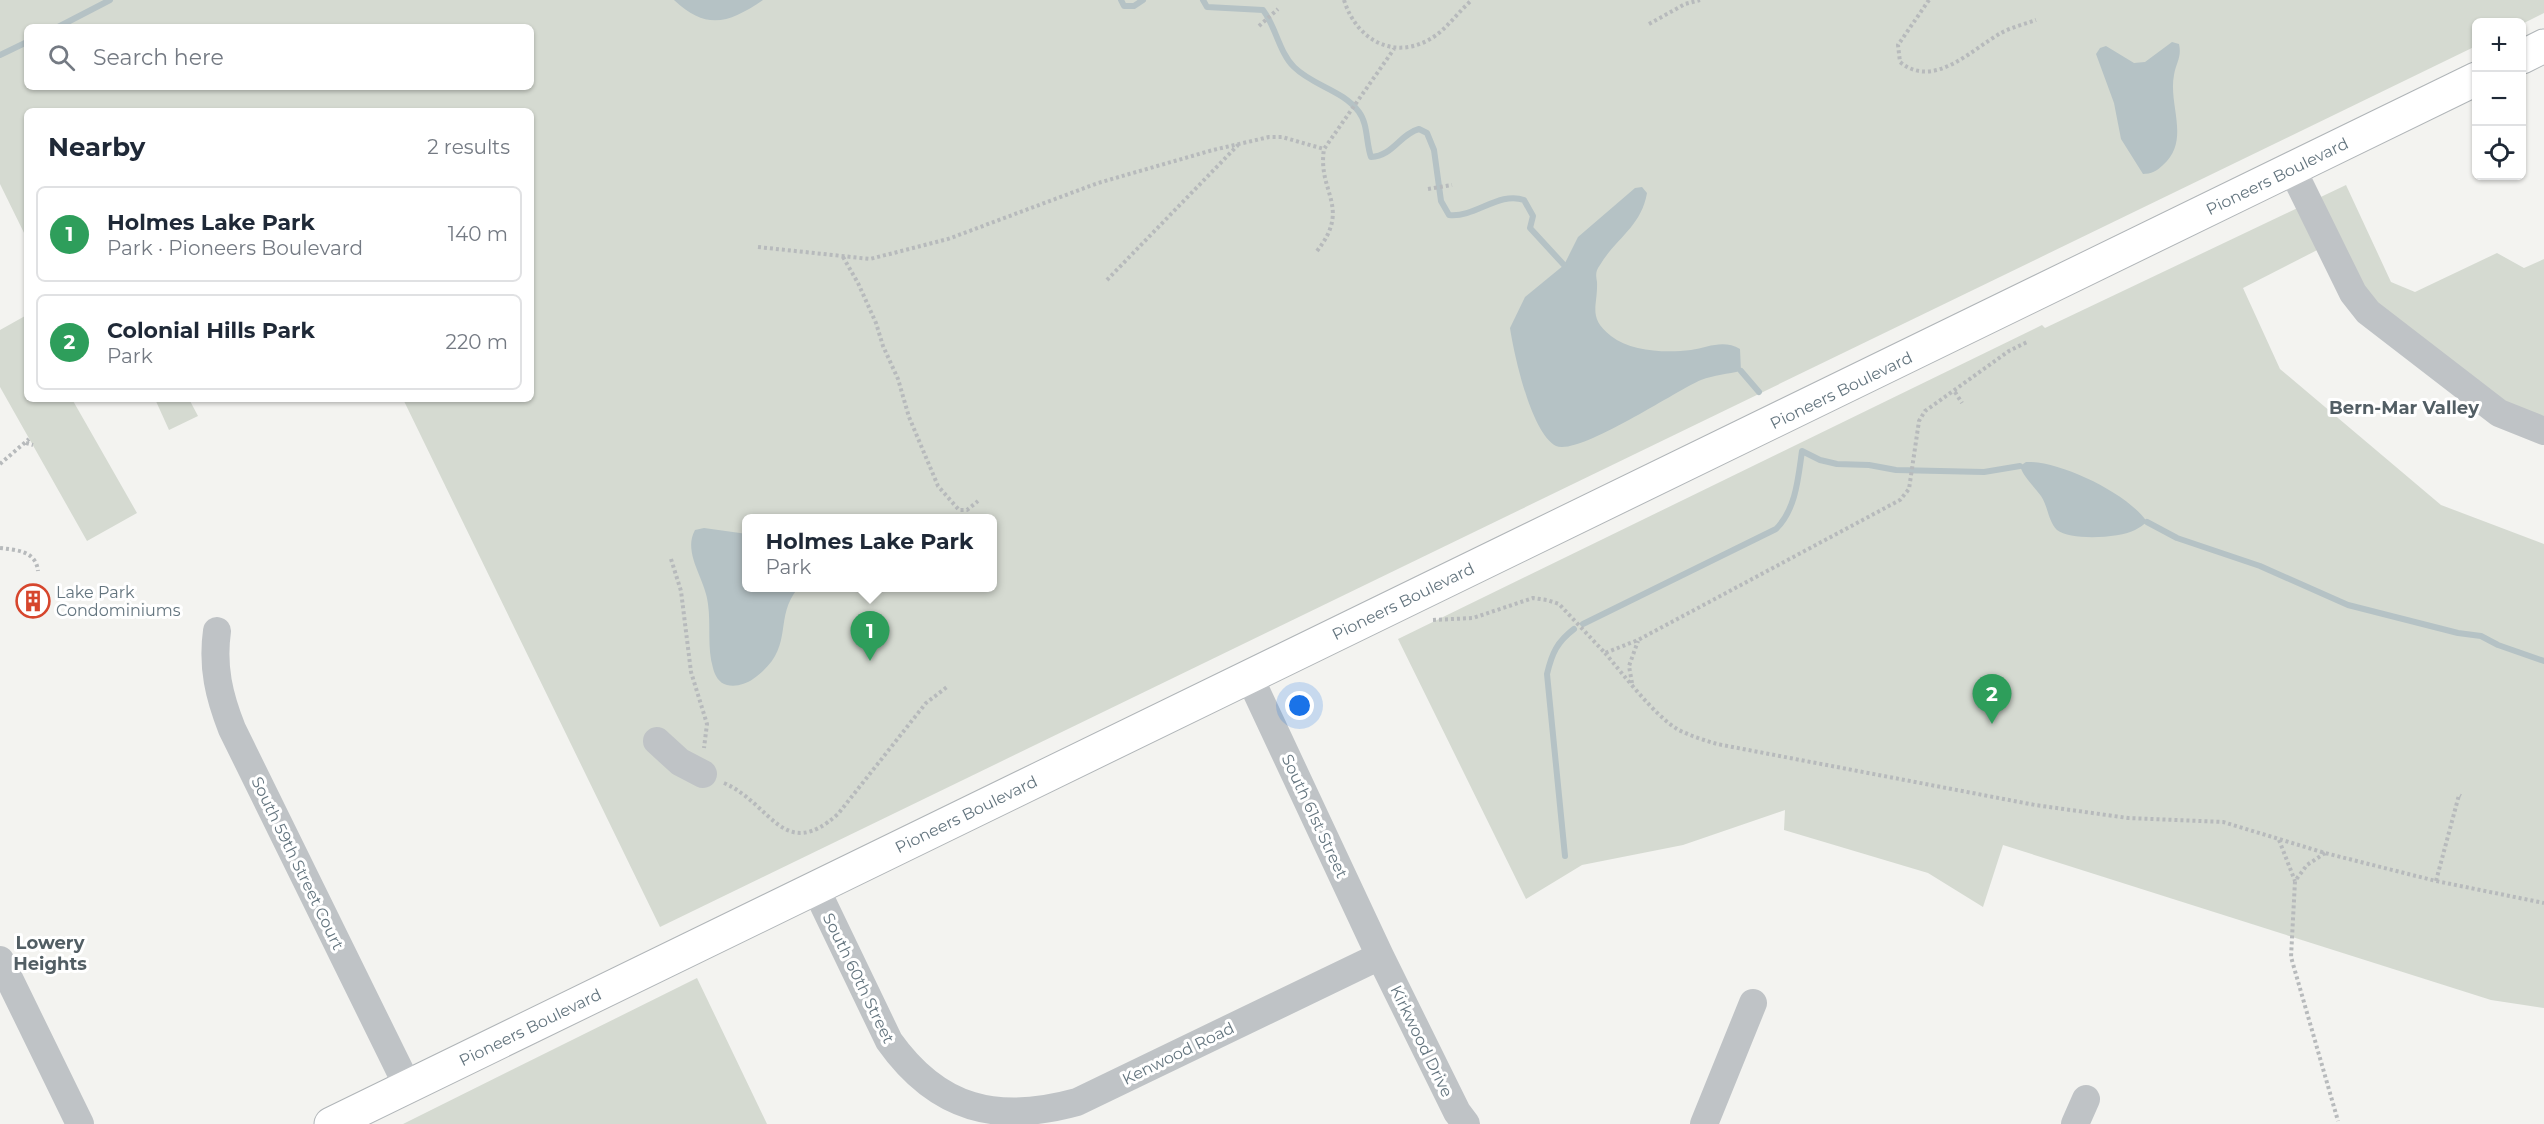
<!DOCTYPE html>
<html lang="en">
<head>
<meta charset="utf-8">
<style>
  :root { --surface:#fff; --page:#f6f6f7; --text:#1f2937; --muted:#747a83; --line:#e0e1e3; --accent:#1a73e8 }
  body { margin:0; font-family:Montserrat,sans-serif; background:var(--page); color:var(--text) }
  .controls { position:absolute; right:18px; top:18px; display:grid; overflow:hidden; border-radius:9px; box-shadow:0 2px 4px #0004 }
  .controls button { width:54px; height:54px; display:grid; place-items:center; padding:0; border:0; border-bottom:2px solid var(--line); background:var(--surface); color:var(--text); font:30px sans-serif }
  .you { position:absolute; left:1300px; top:706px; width:21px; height:21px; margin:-15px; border:4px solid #fff; border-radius:50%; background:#1a73e8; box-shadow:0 0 0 9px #1a73e833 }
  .badge { display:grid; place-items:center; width:39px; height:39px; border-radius:50%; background:var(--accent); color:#fff; font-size:20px; font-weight:700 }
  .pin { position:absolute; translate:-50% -50px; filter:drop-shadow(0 2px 3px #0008) }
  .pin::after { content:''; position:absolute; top:32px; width:21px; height:18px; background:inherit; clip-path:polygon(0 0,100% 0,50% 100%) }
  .popup { position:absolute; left:742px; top:514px; width:255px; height:78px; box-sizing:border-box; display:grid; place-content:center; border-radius:9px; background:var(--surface); filter:drop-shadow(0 2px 4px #0005); font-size:20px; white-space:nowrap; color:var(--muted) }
  .popup b { font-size:22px; color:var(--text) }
  .popup::after { content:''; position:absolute; left:50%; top:100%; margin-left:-12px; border:12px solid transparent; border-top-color:var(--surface) }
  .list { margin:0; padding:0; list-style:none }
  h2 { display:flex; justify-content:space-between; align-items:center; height:78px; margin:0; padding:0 24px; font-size:26px }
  h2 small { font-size:20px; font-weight:400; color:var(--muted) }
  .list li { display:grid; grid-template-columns:39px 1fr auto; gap:18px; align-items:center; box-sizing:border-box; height:96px; margin:0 12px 12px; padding:0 12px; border:2px solid var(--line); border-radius:9px }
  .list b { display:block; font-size:22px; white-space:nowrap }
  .list p { margin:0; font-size:20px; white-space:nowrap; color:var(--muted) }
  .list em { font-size:20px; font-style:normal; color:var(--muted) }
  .icon { flex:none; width:33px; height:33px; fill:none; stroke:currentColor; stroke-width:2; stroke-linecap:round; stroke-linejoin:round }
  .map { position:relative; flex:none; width:2544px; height:1124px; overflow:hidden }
  .search { position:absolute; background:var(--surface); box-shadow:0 2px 4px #0004; left:24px; top:24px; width:510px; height:66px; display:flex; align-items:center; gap:15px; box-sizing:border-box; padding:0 21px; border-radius:9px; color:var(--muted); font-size:22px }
  .panel { position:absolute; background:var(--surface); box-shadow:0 2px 4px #0004; left:24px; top:108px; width:510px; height:294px; border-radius:9px }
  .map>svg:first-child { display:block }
  .green { fill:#d5dad1; fill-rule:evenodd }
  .water { fill:#b5c2c5 }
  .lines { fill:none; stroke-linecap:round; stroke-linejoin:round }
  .stream { stroke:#b5c2c5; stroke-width:6 }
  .major-casing { stroke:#b0b5b8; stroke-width:35 }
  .path { stroke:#b7babc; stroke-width:4; stroke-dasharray:3 3; stroke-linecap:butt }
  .minor { stroke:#bfc3c6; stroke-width:28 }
  .major { stroke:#fff; stroke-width:33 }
  .labels { text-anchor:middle; stroke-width:6; stroke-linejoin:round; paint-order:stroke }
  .street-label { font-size:16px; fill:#64757f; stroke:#fff }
  .poi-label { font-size:16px; fill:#64757f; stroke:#fff; text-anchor:start }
  .neighbourhood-label { font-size:18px; font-weight:bold; fill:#525e64; stroke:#fff }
</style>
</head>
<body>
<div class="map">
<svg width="2544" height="1124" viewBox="0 0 2544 1124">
  <rect width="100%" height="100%" fill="#f3f3f0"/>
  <path class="green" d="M0,0H2544V13L2522,24L2476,22V46L660,927L403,399H531V111H27V239L0,184ZM27,27H531V87H27ZM747,518H993V588H747Z
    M2346,185L2391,282L2415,292L2497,253L2524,268L2544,259V431L2381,324L2329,244L2243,288L2280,369L2441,505L2544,544V1008L2491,1000L2003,845L1983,907L1928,873L1784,830L1785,810L1683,845L1582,865L1526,899L1398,639L2042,325L2045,328Z
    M25,316L27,399H72L137,513L87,541L0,387V330Z
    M155,399H189L198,416L169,430Z
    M697,978L767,1124H403Z"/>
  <path class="water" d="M674,0H763C729,23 707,31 674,0Z
    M2172,42L2179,44C2182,57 2176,63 2174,75C2168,105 2191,140 2163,165C2157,171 2151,174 2143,174L2121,139L2114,103L2096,54L2100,48L2106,46L2134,63L2145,62Z
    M1642,187L1647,193C1641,227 1616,238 1600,265C1595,272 1596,275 1597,282C1598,307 1587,317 1611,336C1631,352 1667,353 1691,350C1708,347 1724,339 1740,349L1741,371C1728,374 1714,375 1701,380C1675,391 1579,456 1556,446C1531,433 1514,354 1510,328L1525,297L1564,265L1578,237L1635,188Z
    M2026,462C2059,460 2129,494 2147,522C2143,525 2139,528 2135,530C2120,538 2071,541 2057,530C2048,521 2048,506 2041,496C2034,486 2024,478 2020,466Z
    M704,528L747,534V588H798C772,620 797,648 753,679C746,684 736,687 727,685C719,683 715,676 713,668C707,648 711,625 708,604C706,580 682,553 695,530Z"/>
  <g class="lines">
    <path class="stream" d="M1121,0L1124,6H1134L1143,0
      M1203,0L1207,7L1263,10C1276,27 1279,52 1294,67C1313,86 1343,90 1359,112C1368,124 1366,143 1371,157C1393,156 1400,134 1419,129L1427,133L1434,150L1441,201L1449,215C1475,218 1499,191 1524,200L1533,216L1530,228L1564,265
      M58,27L110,0
      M0,55L27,42
      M1741,371L1759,392
      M2147,522L2177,538L2260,566L2348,605L2458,633L2481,636L2498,645L2544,661
      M1583,624L1776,529C1796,509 1798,479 1802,451L1820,460L1837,464L1869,465L1896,470L1984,472L2020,466
      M1565,856L1547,674C1552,653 1557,642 1574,629"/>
    <defs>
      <path id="major" d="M2522,57L2544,46
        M331,1124L2476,79"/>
    </defs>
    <use href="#major" class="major-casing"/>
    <path class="path" d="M1344,0C1357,42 1397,62 1435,36C1449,26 1459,11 1472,0
      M1929,0L1898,45L1900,62C1934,90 1972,49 2001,33C2012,27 2025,24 2036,20
      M1649,24L1685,4L1700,0
      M1259,26L1278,9
      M1428,189L1452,185
      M758,247L870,259L948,239L1098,183L1213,150L1269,137H1282L1324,149
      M1317,251C1352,207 1317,192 1324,149L1394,49
      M843,257L858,283L876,323L883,346L898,379L909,417L938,486L959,510H967L978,501
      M1107,280L1238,145
      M1955,392L1962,403
      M26,443L33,445
      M0,464L29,439
      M0,548C17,550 36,551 38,571
      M671,559L681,591L691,672L707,724L704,748
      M1433,620L1473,618L1533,598L1547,600L1559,604L1605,653L1638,640L1900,500L1909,489L1919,421L1925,411L2009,351L2027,342
      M1605,653C1624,675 1653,714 1677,729C1690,736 1704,740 1717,744L2035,805L2128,818L2223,822L2325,853L2436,881L2544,903
      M1632,683L1629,666L1638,641
      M724,783C772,804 783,863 838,814L926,703L947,687
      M2279,840L2295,881
      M2325,853L2307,865L2295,881L2291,957L2338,1121
      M2436,881L2459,795L2461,796"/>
    <path class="minor" d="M2292,169L2353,293L2368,312L2499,413L2544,431
      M217,631C212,667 219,696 232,729L408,1087
      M1249,676L1380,956L1457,1112L1466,1124
      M657,741L680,762L703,774
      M815,887L889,1041C938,1110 997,1124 1077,1102L1380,956
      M0,960L80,1124
      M1704,1124L1753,1003
      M2075,1124L2086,1099"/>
    <use href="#major" class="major"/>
  </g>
  <defs>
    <symbol id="building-ring" viewBox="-11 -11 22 22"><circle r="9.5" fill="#fff" stroke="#d6462d" stroke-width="1.5"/><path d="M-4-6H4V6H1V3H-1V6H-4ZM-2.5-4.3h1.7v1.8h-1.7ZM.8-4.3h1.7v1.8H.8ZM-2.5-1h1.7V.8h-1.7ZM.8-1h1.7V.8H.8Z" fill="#d6462d"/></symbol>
  </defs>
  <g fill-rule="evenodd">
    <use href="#building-ring" x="14" y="582" width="38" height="38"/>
  </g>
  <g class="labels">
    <g class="street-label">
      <text transform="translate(2277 176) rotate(-26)" y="6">Pioneers Boulevard</text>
      <text transform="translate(1841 390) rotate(-26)" y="6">Pioneers Boulevard</text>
      <text transform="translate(1403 601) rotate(-26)" y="6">Pioneers Boulevard</text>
      <text transform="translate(966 814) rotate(-26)" y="6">Pioneers Boulevard</text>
      <text transform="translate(1315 816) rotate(65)" y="6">South 61st Street</text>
      <text transform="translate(298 863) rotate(64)" y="6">South 59th Street Court</text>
      <text transform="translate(859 978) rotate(64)" y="6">South 60th Street</text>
      <text transform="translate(530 1027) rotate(-26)" y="6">Pioneers Boulevard</text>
      <text transform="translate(1422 1041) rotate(64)" y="6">Kirkwood Drive</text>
      <text transform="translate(1178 1053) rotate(-26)" y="6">Kenwood Road</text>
    </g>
    <g class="poi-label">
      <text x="56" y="598">Lake Park<tspan x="56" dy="18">Condominiums</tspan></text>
    </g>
    <g class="neighbourhood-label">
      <text x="2404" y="414">Bern-Mar Valley</text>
      <text x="50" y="949">Lowery<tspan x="50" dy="21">Heights</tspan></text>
    </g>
  </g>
</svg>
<div class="controls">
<button>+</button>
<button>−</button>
<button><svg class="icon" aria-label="locate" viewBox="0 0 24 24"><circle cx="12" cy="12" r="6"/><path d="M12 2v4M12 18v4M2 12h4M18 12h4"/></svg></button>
</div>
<div class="you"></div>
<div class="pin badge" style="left:870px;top:661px;background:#2e9e5b">1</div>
<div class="popup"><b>Holmes Lake Park</b>Park</div>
<div class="pin badge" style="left:1992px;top:724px;background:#2e9e5b">2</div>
<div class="search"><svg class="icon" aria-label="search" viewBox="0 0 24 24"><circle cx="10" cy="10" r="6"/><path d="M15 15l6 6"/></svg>Search here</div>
<section class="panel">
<h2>Nearby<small>2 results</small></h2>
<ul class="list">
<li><span class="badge" style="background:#2e9e5b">1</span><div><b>Holmes Lake Park</b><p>Park · Pioneers Boulevard</p></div><em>140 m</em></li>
<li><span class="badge" style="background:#2e9e5b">2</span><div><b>Colonial Hills Park</b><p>Park</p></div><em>220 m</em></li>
</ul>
</section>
</div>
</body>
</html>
